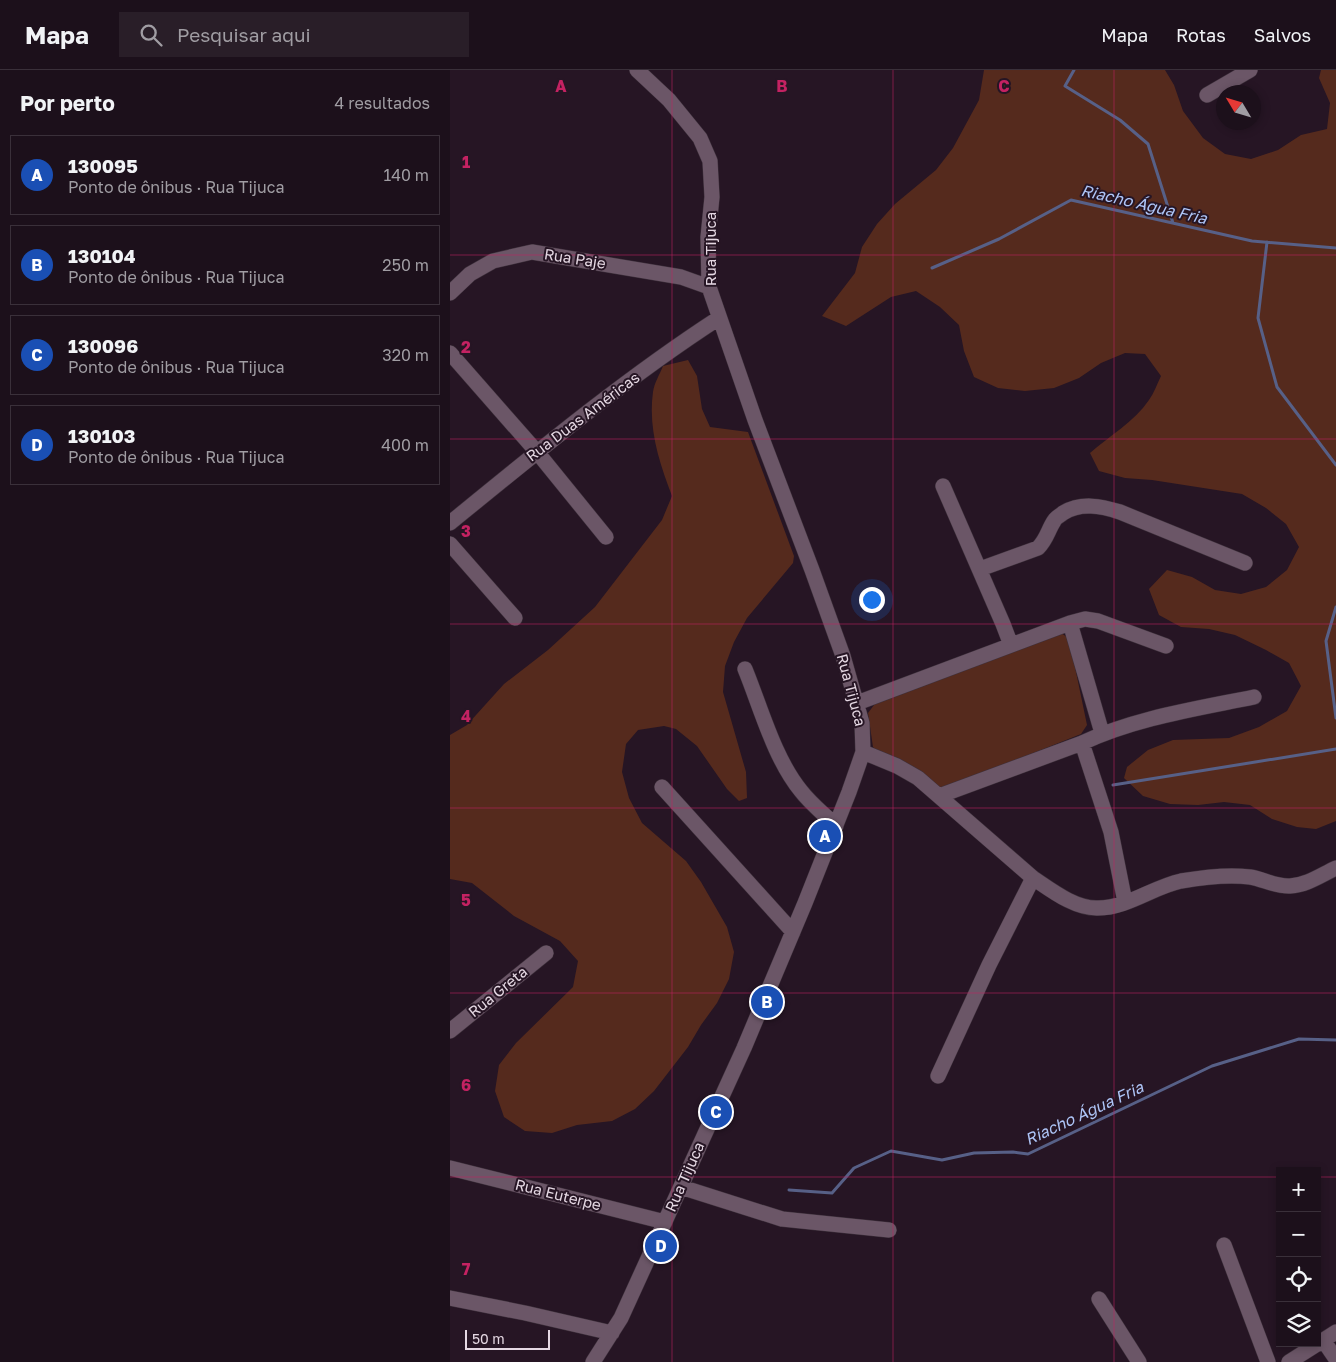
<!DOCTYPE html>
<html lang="pt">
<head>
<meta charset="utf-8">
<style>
  :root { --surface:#1c101b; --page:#291e28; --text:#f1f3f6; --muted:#a09da3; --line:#3a303a; --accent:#7cd155 }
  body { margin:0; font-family:"Golos Text",sans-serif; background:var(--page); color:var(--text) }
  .controls { position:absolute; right:15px; bottom:15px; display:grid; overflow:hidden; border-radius:0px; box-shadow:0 2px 8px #0003 }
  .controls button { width:45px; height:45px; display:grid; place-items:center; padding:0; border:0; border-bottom:1px solid var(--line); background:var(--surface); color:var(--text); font:25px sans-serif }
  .compass { position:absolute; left:766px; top:15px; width:45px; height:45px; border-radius:50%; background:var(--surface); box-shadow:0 2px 8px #0003; rotate:308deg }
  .scale { position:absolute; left:15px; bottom:12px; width:85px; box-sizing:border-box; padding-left:5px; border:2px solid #e5d8e3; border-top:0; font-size:14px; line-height:18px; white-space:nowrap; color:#e5d8e3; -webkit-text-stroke:4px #261524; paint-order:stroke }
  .you { position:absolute; left:421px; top:529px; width:18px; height:18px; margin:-12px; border:4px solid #fff; border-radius:50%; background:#1a73e8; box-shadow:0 0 0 8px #1a73e833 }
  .badge { display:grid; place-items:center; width:32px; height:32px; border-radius:50%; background:var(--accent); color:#fff; font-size:16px; font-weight:700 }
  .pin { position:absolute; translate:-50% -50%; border:2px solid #fff; box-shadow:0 1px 5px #0006 }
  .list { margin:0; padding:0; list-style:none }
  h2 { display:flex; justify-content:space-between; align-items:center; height:65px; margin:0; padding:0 20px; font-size:21px }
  h2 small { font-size:16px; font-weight:400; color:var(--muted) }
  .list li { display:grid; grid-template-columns:32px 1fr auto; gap:15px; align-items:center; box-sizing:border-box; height:80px; margin:0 10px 10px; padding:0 10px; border:1px solid var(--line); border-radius:0px }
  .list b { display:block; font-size:19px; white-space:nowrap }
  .list p { margin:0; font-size:16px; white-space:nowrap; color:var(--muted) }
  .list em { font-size:16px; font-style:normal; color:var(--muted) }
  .icon { flex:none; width:28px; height:28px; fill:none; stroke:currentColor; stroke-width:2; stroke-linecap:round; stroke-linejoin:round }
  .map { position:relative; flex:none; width:886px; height:1292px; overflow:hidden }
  header { display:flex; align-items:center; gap:30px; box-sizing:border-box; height:70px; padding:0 25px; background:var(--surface); border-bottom:1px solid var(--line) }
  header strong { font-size:24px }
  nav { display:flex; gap:28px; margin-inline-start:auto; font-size:18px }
  .search { width:350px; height:45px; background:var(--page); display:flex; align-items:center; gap:12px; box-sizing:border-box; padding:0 18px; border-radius:0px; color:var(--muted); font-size:19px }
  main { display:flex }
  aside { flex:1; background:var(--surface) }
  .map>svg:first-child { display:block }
  .green { fill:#552a1d }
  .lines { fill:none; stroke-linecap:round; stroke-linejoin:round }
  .stream { stroke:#576087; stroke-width:3 }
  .minor-casing { stroke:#3e313c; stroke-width:16 }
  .minor { stroke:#6b5667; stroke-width:15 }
  .grid { fill:none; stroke:#c42262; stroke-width:1; stroke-opacity:0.55 }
  .labels { text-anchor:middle; stroke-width:4; stroke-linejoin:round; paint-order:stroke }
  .street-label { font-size:15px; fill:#e5d8e3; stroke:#261524 }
  .water-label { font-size:16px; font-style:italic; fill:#aec5f7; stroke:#261524 }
  .grid-label { font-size:16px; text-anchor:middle; font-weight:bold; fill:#c42262; stroke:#261524; stroke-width:4; stroke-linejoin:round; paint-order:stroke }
</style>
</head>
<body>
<header>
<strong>Mapa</strong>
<div class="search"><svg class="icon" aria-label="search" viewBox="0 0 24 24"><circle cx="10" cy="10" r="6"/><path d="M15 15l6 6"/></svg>Pesquisar aqui</div>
<nav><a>Mapa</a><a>Rotas</a><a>Salvos</a></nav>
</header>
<main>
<aside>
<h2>Por perto<small>4 resultados</small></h2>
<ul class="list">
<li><span class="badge" style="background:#1a4fb4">A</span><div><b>130095</b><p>Ponto de ônibus · Rua Tijuca</p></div><em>140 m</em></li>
<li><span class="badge" style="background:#1a4fb4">B</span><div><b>130104</b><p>Ponto de ônibus · Rua Tijuca</p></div><em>250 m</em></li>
<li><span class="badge" style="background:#1a4fb4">C</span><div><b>130096</b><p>Ponto de ônibus · Rua Tijuca</p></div><em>320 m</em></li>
<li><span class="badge" style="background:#1a4fb4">D</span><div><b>130103</b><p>Ponto de ônibus · Rua Tijuca</p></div><em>400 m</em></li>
</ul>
</aside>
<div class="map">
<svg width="886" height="1292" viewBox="0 0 886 1292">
  <rect width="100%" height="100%" fill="#261524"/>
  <path class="green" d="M534,0H715L724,15L733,41L753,68L775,84L801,89L828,80L851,65L877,59L880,33L869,8L871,0H886V751L866,759L847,757L822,749L800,735L774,732L748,735L720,734L693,726L674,708L677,697L698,680L723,670L779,668L809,657L837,641L851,616L839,593L816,580L785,565L759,559L731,557L709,545L699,519L717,500L742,507L765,520L791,524L816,517L837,500L849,477L836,454L816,438L792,424L702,410L675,408L649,401L640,383C659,366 684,352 699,330C704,323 707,314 711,306L695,284L675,283L651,293L629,308L604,318L575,321L548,318L524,307L514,281L509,255L490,237L466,221L441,227L396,256L372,246L405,203L412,177L427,154L445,134L486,100L503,78L529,30Z
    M238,290L247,306L252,339L260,357L298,362L344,486L343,493L297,548L284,572L275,596L273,622L296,702L297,728L289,731L277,719L247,676L226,659L214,656L188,660L176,674L172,702L179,728L192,753L236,791L251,812L277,857L284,882L279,909L267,933L251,955L238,977L204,1021L185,1039L162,1051L127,1055L102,1063L75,1061L54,1047L45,1021L49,995L66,973L123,917L128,891L110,871L64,846L22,813L0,809V665L17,655L54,614L98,580L145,537L212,450L222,426C209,392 198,358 203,322C204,313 210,304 213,296Z
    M610,562L618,568L620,573L637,655L631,664L498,717L490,718L426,680L423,677L418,643L427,631Z"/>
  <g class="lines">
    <path class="stream" d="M624,0L615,16L670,50L698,74L723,153
      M817,172L808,248L827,317L886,395
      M482,198L549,169L621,130L802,171L886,178
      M886,537L876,571L886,648
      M663,715L886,679
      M339,1120L382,1123L404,1098L441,1081L492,1090L524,1083L563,1082L578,1084L762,996L849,969L886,970"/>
    <defs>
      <path id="minor" d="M757,25L800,0
        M0,223L20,204L43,191L82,182L231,207L259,217
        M0,283L87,382L156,467
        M493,416L553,554L561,575
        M0,453C87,382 175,309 269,248
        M0,474L65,548
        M530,499L588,478C597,469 598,460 604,451C606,447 610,446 613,443C631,432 651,436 670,442L795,493
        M620,553L652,663
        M295,599C311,638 324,688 351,721C361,734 374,744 386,756
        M407,633L620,553L635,549L648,551L716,576
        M632,673L661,762L675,832
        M413,682L447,696L468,708L583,808C601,820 625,839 648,838C677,838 703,817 731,811C754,807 777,804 800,807C813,809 826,817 840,816C857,815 871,805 886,798
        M212,717L343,862
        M489,726L632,673C685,648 746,639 804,627
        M0,961L96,883
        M488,1006L539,895L583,808
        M0,1098L215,1152
        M231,1117L332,1149L439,1160
        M774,1175L818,1292
        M0,1228L75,1243L162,1263
        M649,1229L689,1292
        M873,1270L886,1289
        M143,1292L171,1248L294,978L355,833L399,722L413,682L412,653L393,586L362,500L305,350L259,217L258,167L262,127L260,91L250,68L219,30L187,0
        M839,1292L886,1262"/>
    </defs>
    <use href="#minor" class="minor-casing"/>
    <use href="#minor" class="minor"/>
  </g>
  <path class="grid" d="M222,0V1292M443,0V1292M664,0V1292M0,185H886M0,369H886M0,554H886M0,738H886M0,923H886M0,1107H830M867,1107H886"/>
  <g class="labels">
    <g class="street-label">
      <text transform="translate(261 179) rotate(-90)" y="5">Rua Tijuca</text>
      <text transform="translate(125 189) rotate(9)" y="5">Rua Paje</text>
      <text transform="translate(133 347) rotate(-37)" y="5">Rua Duas Américas</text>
      <text transform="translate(401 620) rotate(75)" y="5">Rua Tijuca</text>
      <text transform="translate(48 922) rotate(-39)" y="5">Rua Greta</text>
      <text transform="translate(235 1107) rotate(-66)" y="5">Rua Tijuca</text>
      <text transform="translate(108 1125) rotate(14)" y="5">Rua Euterpe</text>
    </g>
    <g class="water-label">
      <text transform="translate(694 134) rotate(13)" y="6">Riacho Água Fria</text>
      <text transform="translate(634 1043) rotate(-25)" y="6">Riacho Água Fria</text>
    </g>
  </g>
  <g class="grid-label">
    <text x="111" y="22">A</text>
    <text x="332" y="22">B</text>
    <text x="554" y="22">C</text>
    <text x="16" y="98">1</text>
    <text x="16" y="283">2</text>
    <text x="16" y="467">3</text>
    <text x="16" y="652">4</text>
    <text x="16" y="836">5</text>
    <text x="16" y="1021">6</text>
    <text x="16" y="1205">7</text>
  </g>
</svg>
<div class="controls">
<button>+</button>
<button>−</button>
<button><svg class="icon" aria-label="locate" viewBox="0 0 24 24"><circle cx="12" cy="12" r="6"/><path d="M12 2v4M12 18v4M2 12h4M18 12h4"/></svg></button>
<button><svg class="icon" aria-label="layers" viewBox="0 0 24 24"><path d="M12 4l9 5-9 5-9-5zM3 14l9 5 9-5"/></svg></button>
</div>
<svg class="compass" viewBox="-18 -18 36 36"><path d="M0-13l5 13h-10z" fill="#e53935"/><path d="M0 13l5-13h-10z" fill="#a09da3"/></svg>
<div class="scale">50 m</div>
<div class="you"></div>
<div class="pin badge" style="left:375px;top:766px;background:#1a4fb4">A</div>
<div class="pin badge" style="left:317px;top:932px;background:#1a4fb4">B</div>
<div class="pin badge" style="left:266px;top:1042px;background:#1a4fb4">C</div>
<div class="pin badge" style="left:211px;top:1176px;background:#1a4fb4">D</div>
</div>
</main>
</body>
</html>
